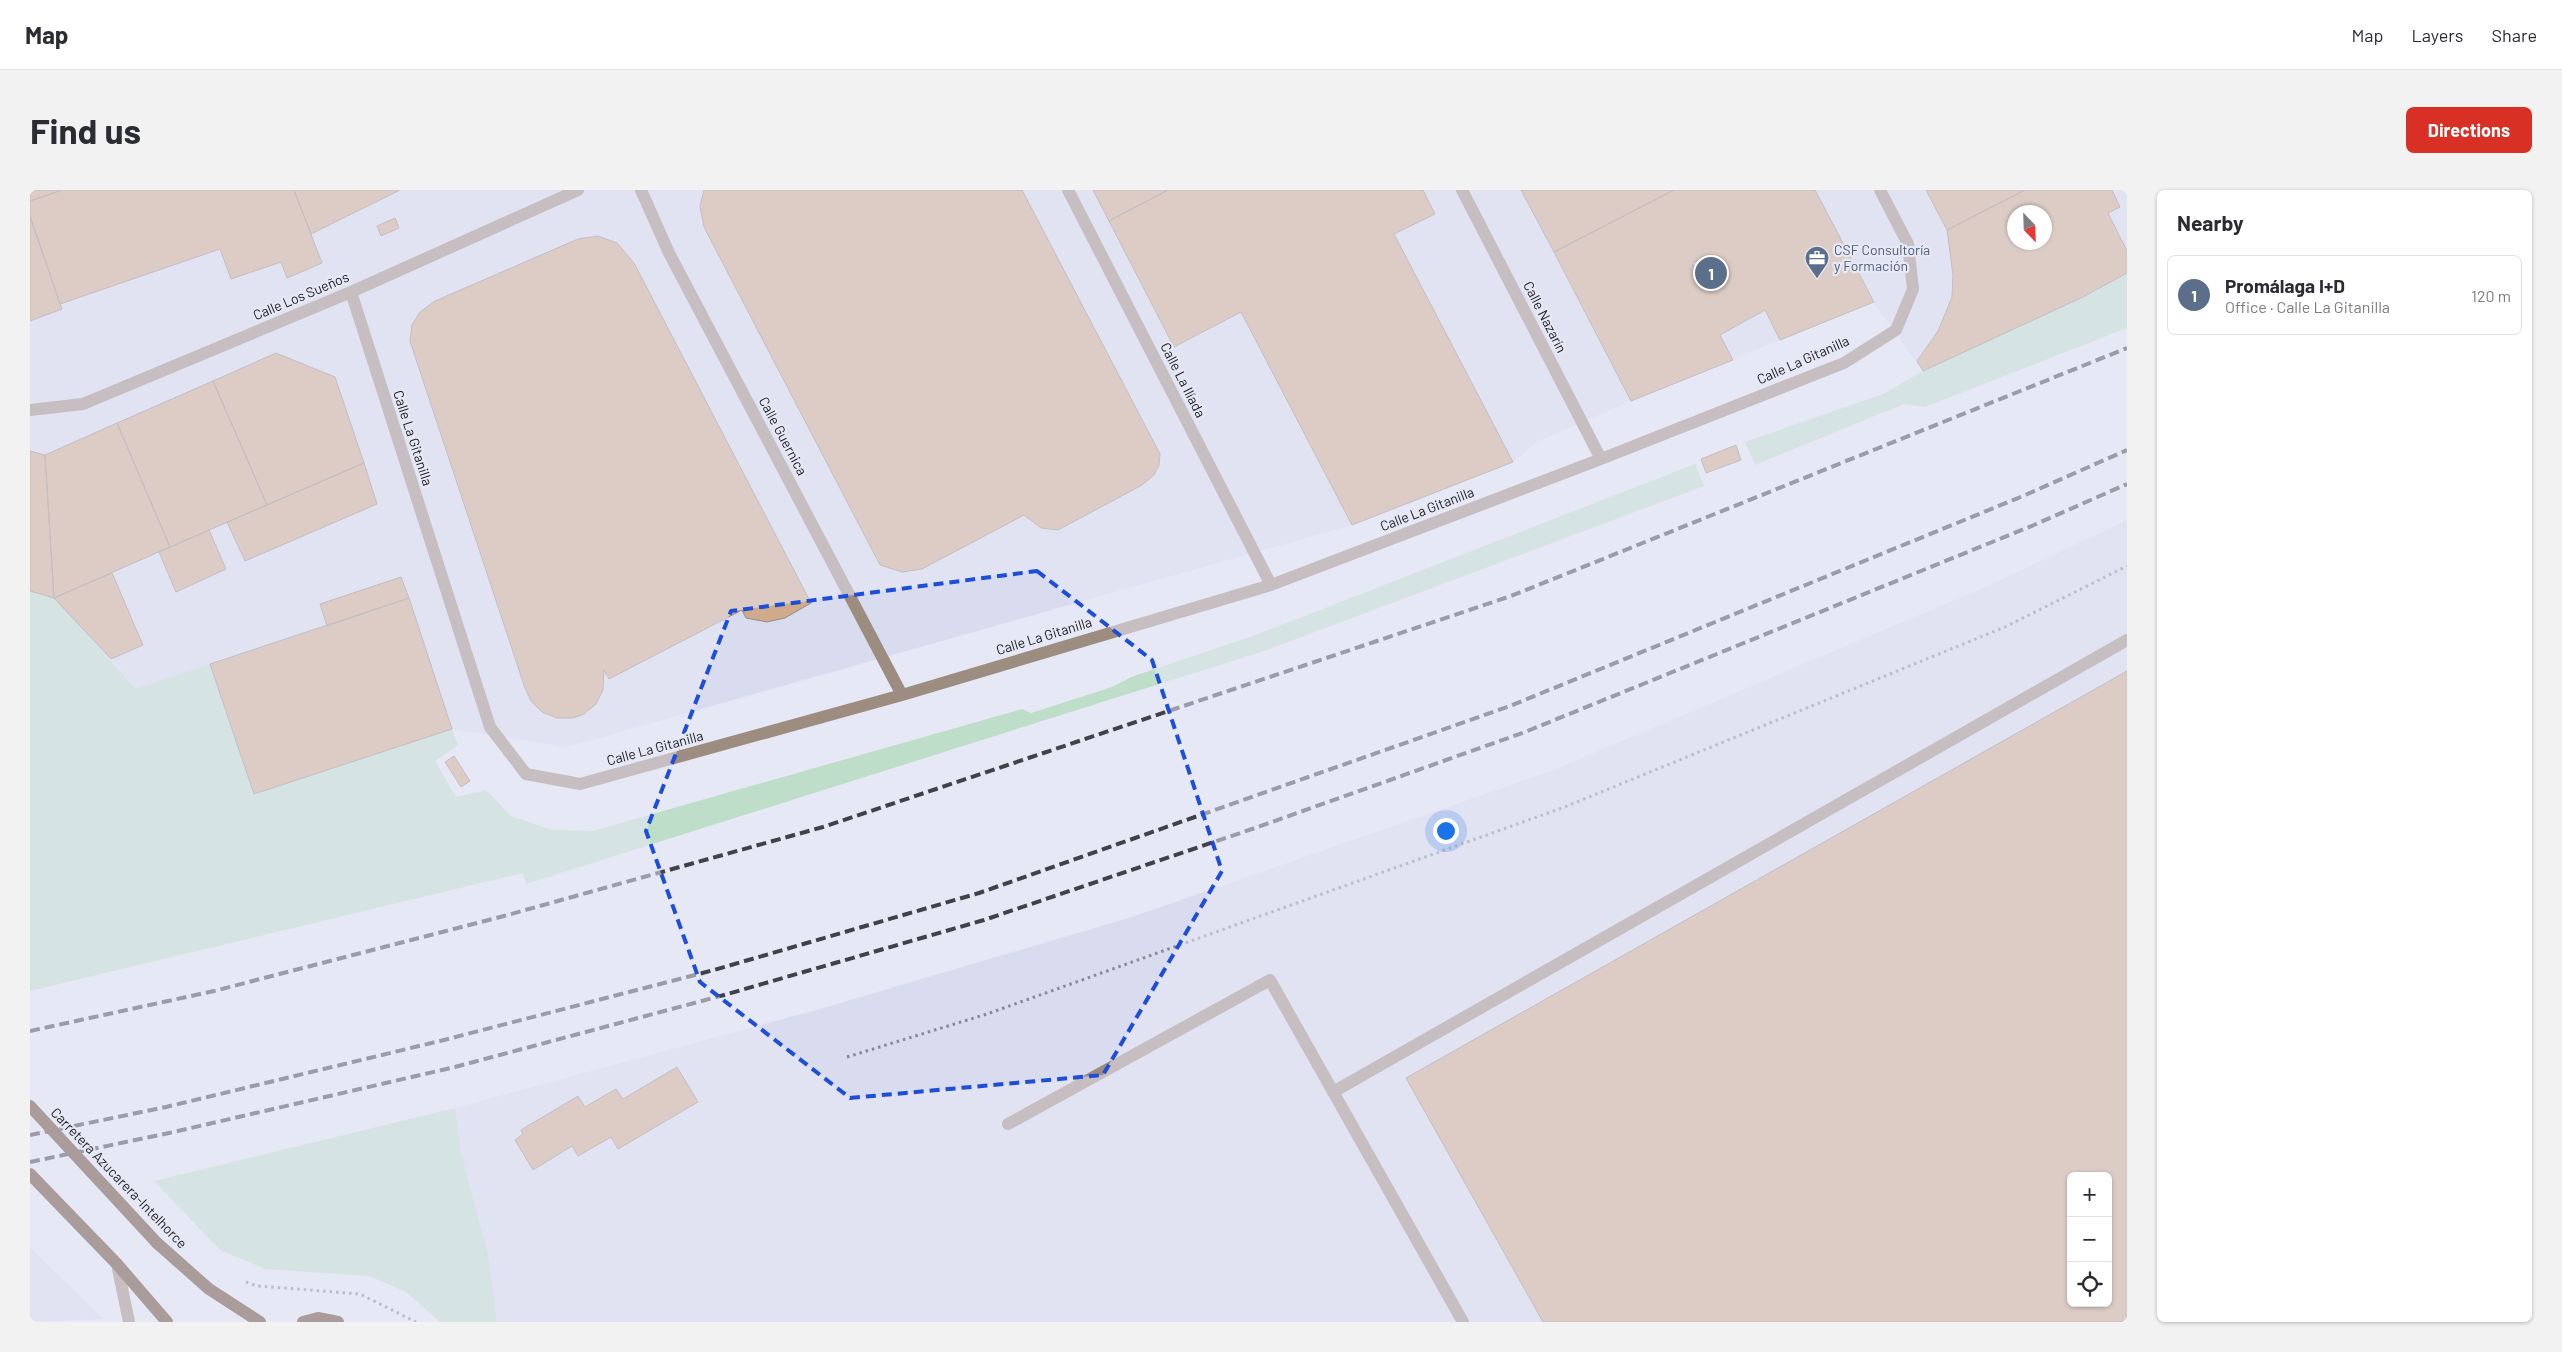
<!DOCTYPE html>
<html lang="en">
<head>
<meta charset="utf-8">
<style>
  :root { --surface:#fff; --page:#f2f2f3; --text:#2b2b33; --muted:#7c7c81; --line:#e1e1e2; --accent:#d93025 }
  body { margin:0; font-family:Barlow,sans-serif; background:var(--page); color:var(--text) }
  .controls { position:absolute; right:15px; bottom:15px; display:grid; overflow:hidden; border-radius:8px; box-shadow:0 1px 4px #0004 }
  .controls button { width:45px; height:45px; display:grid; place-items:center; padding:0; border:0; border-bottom:1px solid var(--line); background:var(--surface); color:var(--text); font:25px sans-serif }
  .compass { position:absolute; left:1977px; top:15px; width:45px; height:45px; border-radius:50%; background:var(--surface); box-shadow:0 1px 4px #0004; rotate:157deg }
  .you { position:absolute; left:1415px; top:640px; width:18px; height:18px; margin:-12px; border:4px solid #fff; border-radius:50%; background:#1a73e8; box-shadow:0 0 0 8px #1a73e833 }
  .badge { display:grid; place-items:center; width:32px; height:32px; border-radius:50%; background:var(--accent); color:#fff; font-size:16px; font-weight:700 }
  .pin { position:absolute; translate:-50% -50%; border:2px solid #fff; box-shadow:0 1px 5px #0006 }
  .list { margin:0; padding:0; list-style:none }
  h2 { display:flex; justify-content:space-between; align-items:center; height:65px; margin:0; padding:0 20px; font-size:21px }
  h2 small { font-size:16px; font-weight:400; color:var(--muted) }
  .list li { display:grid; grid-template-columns:32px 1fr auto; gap:15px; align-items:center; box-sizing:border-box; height:80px; margin:0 10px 10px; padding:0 10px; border:1px solid var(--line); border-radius:8px }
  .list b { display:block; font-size:19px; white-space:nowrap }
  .list p { margin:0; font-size:16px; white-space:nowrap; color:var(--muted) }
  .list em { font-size:16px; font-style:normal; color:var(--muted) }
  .icon { flex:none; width:28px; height:28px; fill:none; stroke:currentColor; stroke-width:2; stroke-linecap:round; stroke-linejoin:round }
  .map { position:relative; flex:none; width:2097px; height:1132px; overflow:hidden; border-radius:8px }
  header { display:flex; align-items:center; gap:30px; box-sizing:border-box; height:70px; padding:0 25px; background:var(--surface); border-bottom:1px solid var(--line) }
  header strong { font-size:24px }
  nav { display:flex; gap:28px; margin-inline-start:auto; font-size:18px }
  .intro { display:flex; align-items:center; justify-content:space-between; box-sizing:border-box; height:120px; padding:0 30px }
  h1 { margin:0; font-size:35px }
  .button { padding:12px 22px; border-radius:8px; background:var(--accent); color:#fff; font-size:18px; font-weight:700 }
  main { display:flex; gap:30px; padding:0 30px }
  aside { flex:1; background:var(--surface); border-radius:8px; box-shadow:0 1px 4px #0004 }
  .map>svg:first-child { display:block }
  .built { fill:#d9dbee; fill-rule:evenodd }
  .green { fill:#bfdeca }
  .building { fill:#cfab8b; stroke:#958c84; fill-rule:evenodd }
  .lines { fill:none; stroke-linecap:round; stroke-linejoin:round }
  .path { stroke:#888992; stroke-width:3; stroke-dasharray:2.5 4; stroke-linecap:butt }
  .minor { stroke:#9d8d80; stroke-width:12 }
  .major { stroke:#5d422b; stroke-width:12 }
  .rail { stroke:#414147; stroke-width:4; stroke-dasharray:10 5; stroke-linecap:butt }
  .major-bridge { stroke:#5d422b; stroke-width:12 }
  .marked { fill:none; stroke:#1d4ed8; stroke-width:4; stroke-dasharray:10 6; stroke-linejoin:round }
  .labels { text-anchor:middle; stroke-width:4.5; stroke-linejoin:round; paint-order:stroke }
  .service-label { font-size:14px; fill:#4e5e75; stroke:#e7e8f5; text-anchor:start }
  .street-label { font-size:14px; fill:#1d1d22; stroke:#e7e8f5 }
</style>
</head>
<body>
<header>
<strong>Map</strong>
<nav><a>Map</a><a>Layers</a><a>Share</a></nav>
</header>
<div class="intro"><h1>Find us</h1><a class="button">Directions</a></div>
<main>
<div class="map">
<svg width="2097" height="1132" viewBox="0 0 2097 1132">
  <rect width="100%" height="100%" fill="#e7e8f5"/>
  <path class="built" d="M0,0H2097V83L2053,107L1893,181L1843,112L1601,211L1507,252L1483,272L1322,335L537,557L422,539L224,604L106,499L81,469L0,401ZM1984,22H2014V52H1984Z
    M2097,330V1132H467L458,1064L431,962L425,918L790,819L1102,727L1521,581L1960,395ZM2041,986H2078V1113H2041Z
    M0,1057L73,1129L0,1132Z"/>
  <path class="green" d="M2097,83V138L1895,217L1874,214L1725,275L1715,252L1853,204L1893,181L2053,107Z
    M1665,274L1674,296L1234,461L496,694L493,683L0,801V401L24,408L106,499L180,474L224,604L422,539L428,555L405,571L426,607L456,600L481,626L522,640L563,641L992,519L1001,523L1082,497L1101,487L1223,446Z
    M425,918L431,962L458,1064L467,1132H410L376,1102L340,1086L235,1079L190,1060L124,991Z"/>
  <path class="building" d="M0,0H32L0,11Z
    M32,0H264L292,73L257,88L251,72L201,89L190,59L30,114L0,26V11Z
    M264,0H370L281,44Z
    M674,0H992L1130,264L1129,275L1124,285L1112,295L1028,340L1011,338L994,325L892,379L872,382L850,375L674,37L670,16Z
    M1063,0H1138L1079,31Z
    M1138,0H1393L1405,24L1364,44L1483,272L1322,335L1211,122L1144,157L1079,31Z
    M1491,0H1644L1524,62Z
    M1644,0H1785L1844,112L1750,150L1735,120L1690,145L1703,170L1601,211L1524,62ZM1677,66L1690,91L1676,99L1662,73Z
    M1896,0H1995L1917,40Z
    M1995,0H2082L2090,17L2078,23L2097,61V83L2053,107L1893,181L1887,171L1908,141L1922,107L1923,85L1917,40ZM1984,22H2014V52H1984Z
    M0,26L32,119L0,131Z
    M365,28L369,38L351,46L347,36Z
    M568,46L587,53L604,73L781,413L755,428L737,432L716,428L712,420L579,489L574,480L573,500L566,514L554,524L543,528H527L512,522L501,511L495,498L380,151L382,135L390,122L405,111L548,49Z
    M246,163L305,187L334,273L237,315L183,191Z
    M183,191L237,315L140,357L87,233Z
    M87,233L140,357L24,408L15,265Z
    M1706,255L1711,270L1676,283L1671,269Z
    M0,261L15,265L24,408L0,401Z
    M334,273L347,314L215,371L197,332Z
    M179,340L196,379L146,402L129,362Z
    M82,383L113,455L81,469L24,408Z
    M371,387L379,408L297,436L290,414Z
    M379,408L422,539L224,604L180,474Z
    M2097,481V1132H1513L1376,888ZM2041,986H2078V1113H2041Z
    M424,566L440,591L431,597L415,572Z
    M647,877L668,912L588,959L581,947L548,966L542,956L503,980L485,950L493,944L491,940L548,906L555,917L586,899L593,909Z"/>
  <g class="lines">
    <path class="path" d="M817,867L957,824L1532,618L1975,437L2097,376
      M216,1092L227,1096L330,1104L386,1132"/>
    <path class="minor" d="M611,0L639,63L872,505
      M1038,0L1241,395
      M1432,0L1571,269
      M321,102L460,537L496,584L550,594L872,505L1241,395L1571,269L1814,173L1866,140L1883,99L1878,54L1850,0
      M0,220L53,214L321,102L548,0
      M1303,902L2097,450
      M978,934L1240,790L1433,1132
      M87,1074L99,1132"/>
    <path class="major" d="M0,984L87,1074L137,1132
      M127,1053L179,1099L230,1132
      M273,1132L288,1128L308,1132"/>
    <path class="rail" d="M0,841L184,801L474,726L793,637L1481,406L2097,158
      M0,945L136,917L414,850L684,780L949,703L1480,516L1993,306L2097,260
      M0,972L139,943L425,877L694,805L954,730L1225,638L1495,542L2004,335L2097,294"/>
    <path class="major-bridge" d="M0,916L127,1053"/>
  </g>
  <path d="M0 0H2097V1132H0ZM1007,381L1122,470L1192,681L1073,885L820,908L670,792L616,641L701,421Z" fill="#e7e8f5" fill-opacity=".55" fill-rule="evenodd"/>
  <path class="marked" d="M1007,381L1122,470L1192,681L1073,885L820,908L670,792L616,641L701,421Z"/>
  <defs>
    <symbol id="office-pin" viewBox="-11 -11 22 30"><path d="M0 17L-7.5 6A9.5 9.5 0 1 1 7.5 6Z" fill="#5c6f8a" stroke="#e7e8f5"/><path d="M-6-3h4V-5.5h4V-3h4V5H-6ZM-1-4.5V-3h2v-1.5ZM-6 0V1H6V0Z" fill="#fff"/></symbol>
  </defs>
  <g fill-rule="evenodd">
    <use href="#office-pin" x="1773" y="54" width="28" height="38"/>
  </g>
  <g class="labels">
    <g class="service-label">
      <text x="1804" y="65">CSF Consultoría<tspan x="1804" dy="16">y Formación</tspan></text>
    </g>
    <g class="street-label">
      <text transform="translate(271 106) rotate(-23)" y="5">Calle Los Sueños</text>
      <text transform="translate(1515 127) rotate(63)" y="5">Calle Nazarín</text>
      <text transform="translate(1773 170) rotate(-24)" y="5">Calle La Gitanilla</text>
      <text transform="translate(1153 190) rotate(63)" y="5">Calle La Ilíada</text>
      <text transform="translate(753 246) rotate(62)" y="5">Calle Guernica</text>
      <text transform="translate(383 248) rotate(72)" y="5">Calle La Gitanilla</text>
      <text transform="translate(1397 319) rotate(-21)" y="5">Calle La Gitanilla</text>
      <text transform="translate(1014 446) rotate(-17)" y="5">Calle La Gitanilla</text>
      <text transform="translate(625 558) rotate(-15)" y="5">Calle La Gitanilla</text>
      <text transform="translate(89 988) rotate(46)" y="5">Carretera Azucarera-Intelhorce</text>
    </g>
  </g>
</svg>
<div class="controls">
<button>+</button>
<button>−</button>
<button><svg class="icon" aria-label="locate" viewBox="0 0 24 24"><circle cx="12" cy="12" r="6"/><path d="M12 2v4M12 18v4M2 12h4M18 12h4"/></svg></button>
</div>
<svg class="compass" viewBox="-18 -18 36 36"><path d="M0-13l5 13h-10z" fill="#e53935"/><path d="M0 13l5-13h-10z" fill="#7c7c81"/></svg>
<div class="you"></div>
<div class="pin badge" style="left:1681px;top:83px;background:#5c6f8a">1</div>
</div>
<aside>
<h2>Nearby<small></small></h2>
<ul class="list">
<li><span class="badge" style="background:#5c6f8a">1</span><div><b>Promálaga I+D</b><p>Office · Calle La Gitanilla</p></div><em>120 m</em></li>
</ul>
</aside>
</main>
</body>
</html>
